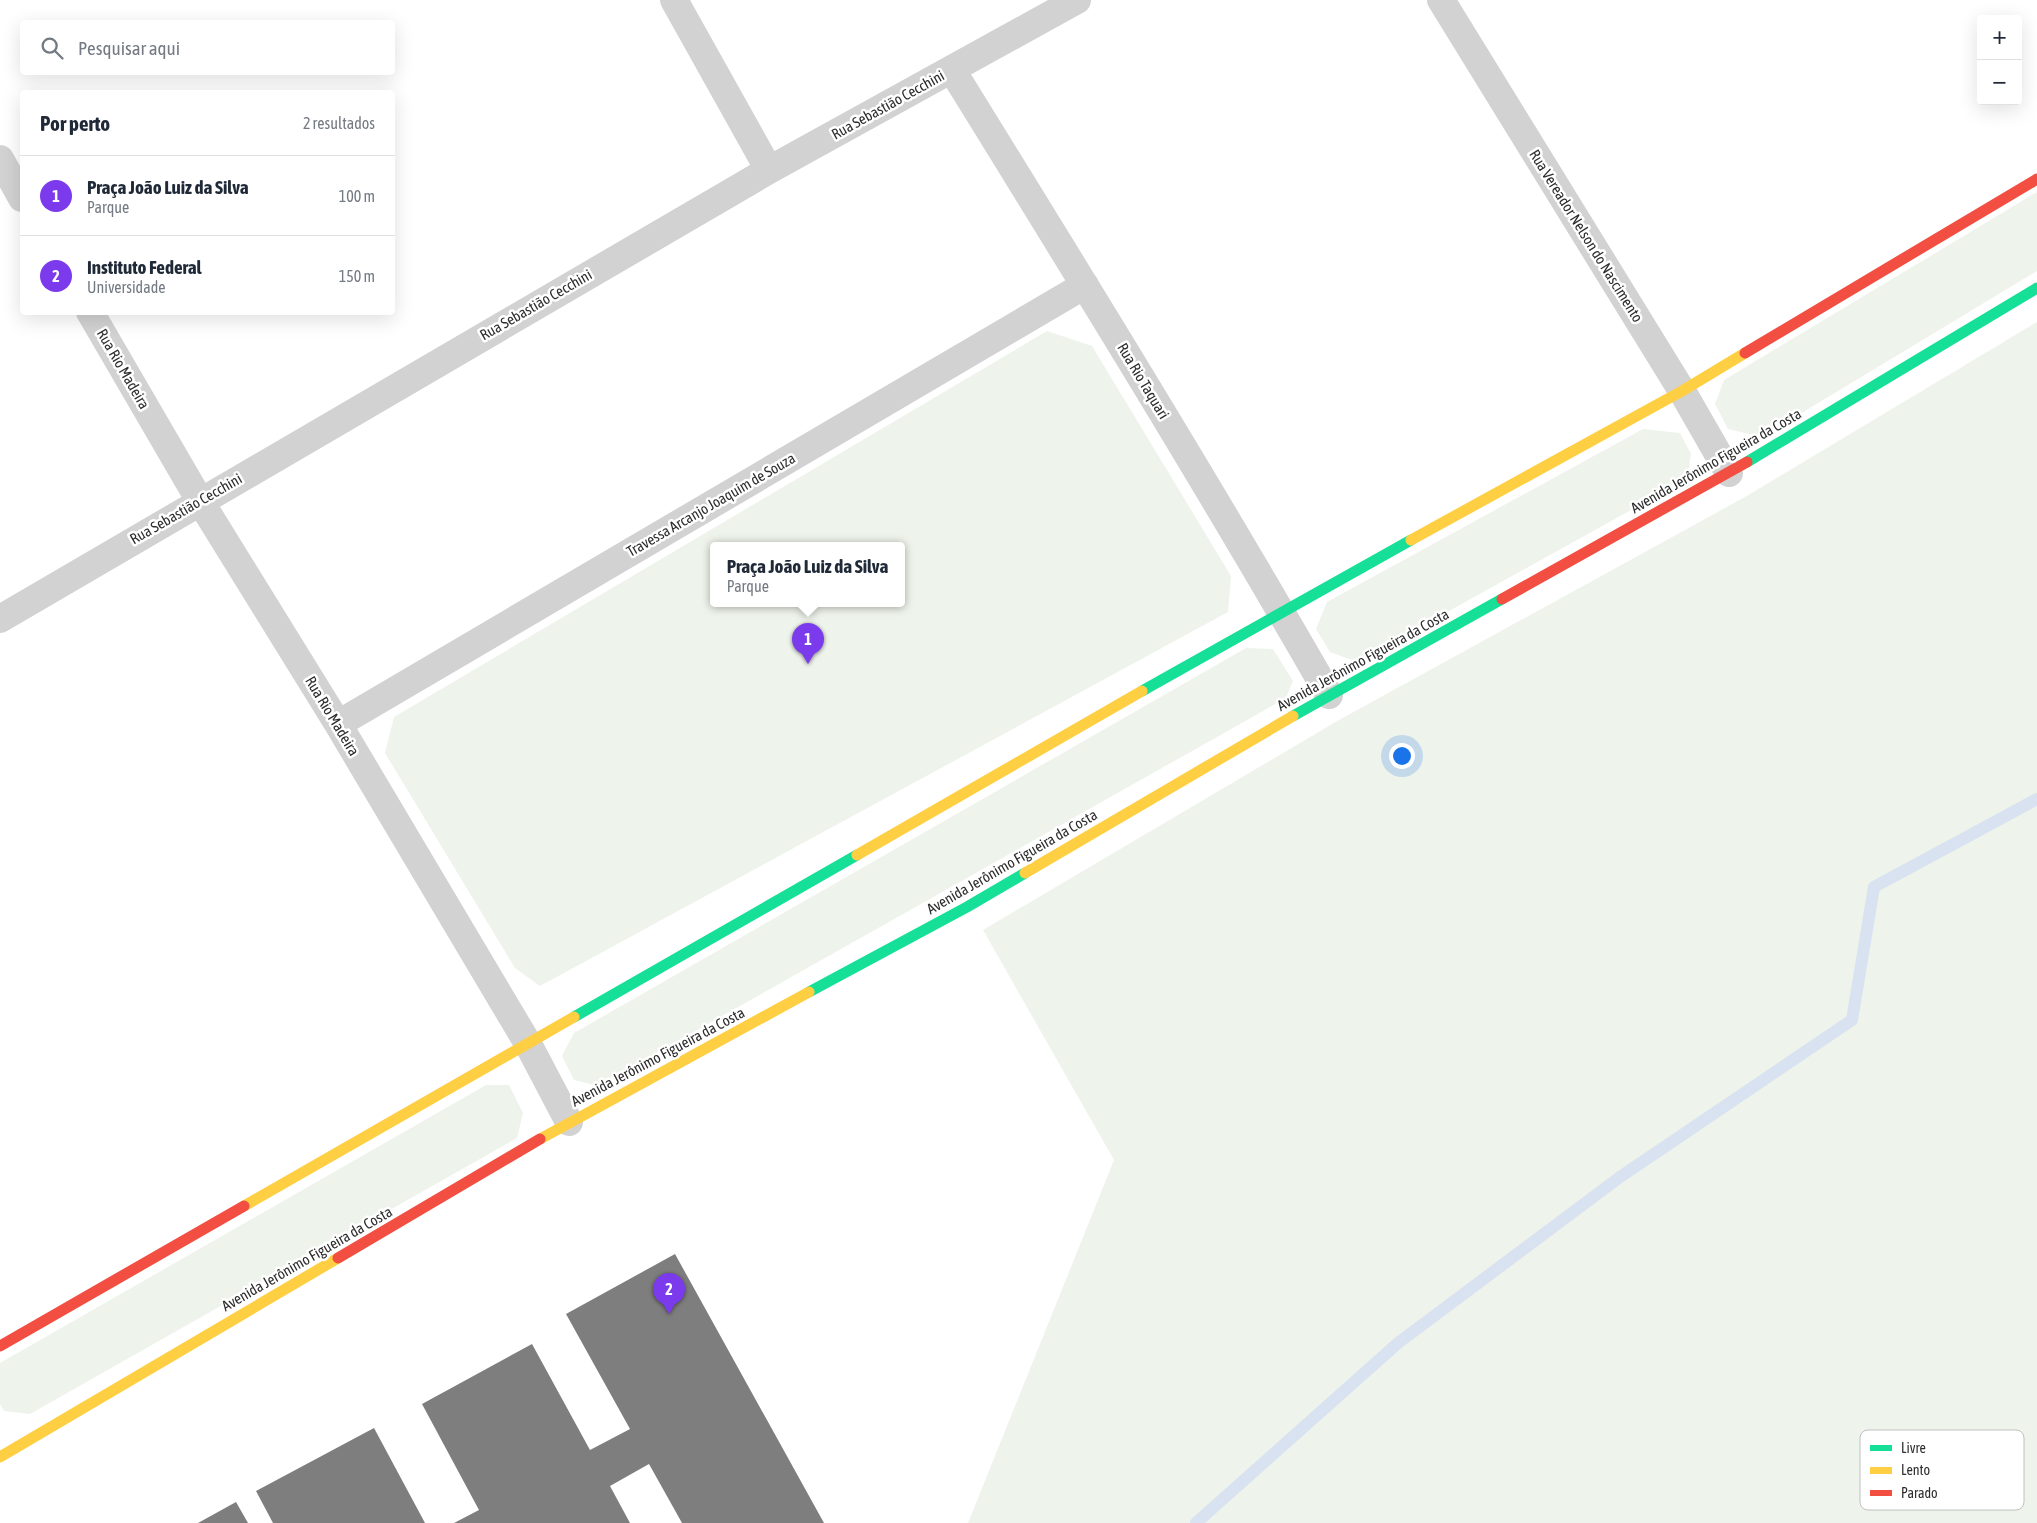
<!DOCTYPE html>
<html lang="pt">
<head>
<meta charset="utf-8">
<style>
  :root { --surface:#fff; --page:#f2f2f3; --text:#1f2937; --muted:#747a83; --line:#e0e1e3; --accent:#7c3aed }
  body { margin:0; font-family:"Asap Condensed",sans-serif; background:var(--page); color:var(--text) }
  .controls { position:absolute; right:15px; top:15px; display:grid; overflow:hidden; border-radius:5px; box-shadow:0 5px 20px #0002 }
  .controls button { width:45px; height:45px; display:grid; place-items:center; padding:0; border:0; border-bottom:1px solid var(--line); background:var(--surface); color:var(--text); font:25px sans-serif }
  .you { position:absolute; left:1401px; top:755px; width:18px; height:18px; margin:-12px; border:4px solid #fff; border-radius:50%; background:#1a73e8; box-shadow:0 0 0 8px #1a73e833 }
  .badge { display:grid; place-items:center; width:32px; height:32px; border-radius:50%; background:var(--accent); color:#fff; font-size:16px; font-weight:700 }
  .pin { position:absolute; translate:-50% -41px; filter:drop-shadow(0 1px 2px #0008) }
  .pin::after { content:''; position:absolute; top:26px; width:18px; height:15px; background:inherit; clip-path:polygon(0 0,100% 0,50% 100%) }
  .popup { position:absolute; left:710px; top:542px; width:195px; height:65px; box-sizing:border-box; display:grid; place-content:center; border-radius:5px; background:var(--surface); filter:drop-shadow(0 1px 4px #0005); font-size:16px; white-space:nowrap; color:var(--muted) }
  .popup b { font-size:19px; color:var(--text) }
  .popup::after { content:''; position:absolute; left:50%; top:100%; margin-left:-10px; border:10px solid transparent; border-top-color:var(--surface) }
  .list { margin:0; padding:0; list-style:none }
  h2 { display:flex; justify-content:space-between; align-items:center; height:65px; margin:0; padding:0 20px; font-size:21px }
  h2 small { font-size:16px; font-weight:400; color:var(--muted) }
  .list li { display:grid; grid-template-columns:32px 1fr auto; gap:15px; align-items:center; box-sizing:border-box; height:80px; padding:0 20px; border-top:1px solid var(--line) }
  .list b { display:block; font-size:19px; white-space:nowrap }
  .list p { margin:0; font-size:16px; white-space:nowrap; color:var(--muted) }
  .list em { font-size:16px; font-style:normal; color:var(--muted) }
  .icon { flex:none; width:28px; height:28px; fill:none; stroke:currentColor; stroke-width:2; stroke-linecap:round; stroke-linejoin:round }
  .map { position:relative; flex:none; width:2037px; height:1523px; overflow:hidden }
  .search { position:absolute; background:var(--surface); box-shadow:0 5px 20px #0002; left:20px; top:20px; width:375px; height:55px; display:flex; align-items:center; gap:12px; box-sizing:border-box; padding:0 18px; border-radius:5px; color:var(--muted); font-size:19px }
  .panel { position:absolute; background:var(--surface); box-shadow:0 5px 20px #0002; left:20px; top:90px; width:375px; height:225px; border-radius:5px }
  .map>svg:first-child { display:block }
  .green { fill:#eef3eb; fill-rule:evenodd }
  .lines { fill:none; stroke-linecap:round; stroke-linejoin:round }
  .stream { stroke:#d8e2f0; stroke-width:12 }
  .building { fill:#7e7e7e }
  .street { stroke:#d2d2d2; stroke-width:28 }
  .fast { stroke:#16e098; stroke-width:11 }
  .slow { stroke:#ffcf43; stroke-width:11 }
  .jam { stroke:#f24e42; stroke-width:11 }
  .labels { text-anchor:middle; stroke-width:5; stroke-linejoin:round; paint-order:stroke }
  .street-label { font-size:15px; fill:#2d2d2d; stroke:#fff }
  .key { fill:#fff; stroke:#c0c0c0; stroke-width:1 }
  .key-label { font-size:14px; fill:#2d2d2d }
</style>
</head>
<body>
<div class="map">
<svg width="2037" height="1523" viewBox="0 0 2037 1523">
  <rect width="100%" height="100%" fill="#fff"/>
  <path class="green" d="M2037,192V271L1762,437L1728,429L1715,404L1724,380Z
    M2037,322V1523H968L1114,1160L983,930L1339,720L1745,497Z
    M1047,331L1092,346L1231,576L1228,612L540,986L515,968L385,753L394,717ZM902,545V603H714V545Z
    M1643,429L1680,433L1691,454L1687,479L1357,662L1330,652L1316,629L1327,602Z
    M1246,648L1273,649L1293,681L1286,698L598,1086L574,1080L562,1056L574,1033Z
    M486,1085H509L523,1113L517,1138L30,1414L4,1411L0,1404V1363Z"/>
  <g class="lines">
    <path class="stream" d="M1196,1523L1398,1343L1620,1177L1852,1020L1874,887L2037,799"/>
  </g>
  <path class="building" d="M675,1254L824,1523H682L649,1464L610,1486L630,1523H454L479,1510L422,1404L532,1344L590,1450L630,1429L566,1314Z
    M374,1428L425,1523H273L256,1491Z
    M236,1502L248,1523H198Z"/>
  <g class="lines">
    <path class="street" d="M674,0L769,170
      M1441,0L1682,391L1729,473
      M952,70C1080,277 1208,484 1329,695
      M0,159L22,198
      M90,312L200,501L338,724L527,1042L569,1122
      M0,619L769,170L1077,0
      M338,724L1085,285"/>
    <path class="fast" d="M1747,462L2037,288
      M1142,691L1411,540
      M1293,716L1502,599
      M809,992L967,907L1025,873
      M574,1017L857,855"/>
    <path class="slow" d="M1411,540L1682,391L1745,353
      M857,855L1142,691
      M1025,873L1293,716
      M540,1139L809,992
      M244,1206L574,1017
      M0,1457L338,1258"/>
    <path class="jam" d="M1745,353L2037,179
      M1502,599L1747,462
      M338,1258L540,1139
      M0,1346L244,1206"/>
  </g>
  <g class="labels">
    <g class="street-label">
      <text transform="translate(888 105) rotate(-29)" y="5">Rua Sebastião Cecchini</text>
      <text transform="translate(1586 236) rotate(58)" y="5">Rua Vereador Nelson do Nascimento</text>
      <text transform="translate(536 305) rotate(-30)" y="5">Rua Sebastião Cecchini</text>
      <text transform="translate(123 369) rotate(60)" y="5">Rua Rio Madeira</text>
      <text transform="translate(1143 381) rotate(59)" y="5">Rua Rio Taquari</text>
      <text transform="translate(1716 461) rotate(-30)" y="5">Avenida Jerônimo Figueira da Costa</text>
      <text transform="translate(711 505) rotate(-30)" y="5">Travessa Arcanjo Joaquim de Souza</text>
      <text transform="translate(186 509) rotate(-30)" y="5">Rua Sebastião Cecchini</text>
      <text transform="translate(1363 660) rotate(-29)" y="5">Avenida Jerônimo Figueira da Costa</text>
      <text transform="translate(332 716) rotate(59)" y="5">Rua Rio Madeira</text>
      <text transform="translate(1012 862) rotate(-30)" y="5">Avenida Jerônimo Figueira da Costa</text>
      <text transform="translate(658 1057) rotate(-28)" y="5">Avenida Jerônimo Figueira da Costa</text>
      <text transform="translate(307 1259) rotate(-30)" y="5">Avenida Jerônimo Figueira da Costa</text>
    </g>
  </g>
  <rect x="1860" y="1430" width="164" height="80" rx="8" class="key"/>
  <rect x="1870" y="1445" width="22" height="6" fill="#16e098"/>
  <rect x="1870" y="1467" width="22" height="7" fill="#ffcf43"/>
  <rect x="1870" y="1490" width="22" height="6" fill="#f24e42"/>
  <g class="key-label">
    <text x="1901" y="1453">Livre</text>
    <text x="1901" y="1475">Lento</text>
    <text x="1901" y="1498">Parado</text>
  </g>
</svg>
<div class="controls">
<button>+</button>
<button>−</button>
</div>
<div class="you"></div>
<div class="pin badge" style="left:808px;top:664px">1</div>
<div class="popup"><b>Praça João Luiz da Silva</b>Parque</div>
<div class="pin badge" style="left:669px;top:1314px">2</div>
<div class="search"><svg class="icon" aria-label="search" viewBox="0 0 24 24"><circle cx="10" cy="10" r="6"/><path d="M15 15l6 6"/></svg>Pesquisar aqui</div>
<section class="panel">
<h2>Por perto<small>2 resultados</small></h2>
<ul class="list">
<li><span class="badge">1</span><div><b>Praça João Luiz da Silva</b><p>Parque</p></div><em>100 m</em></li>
<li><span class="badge">2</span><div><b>Instituto Federal</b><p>Universidade</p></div><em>150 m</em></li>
</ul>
</section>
</div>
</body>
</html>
